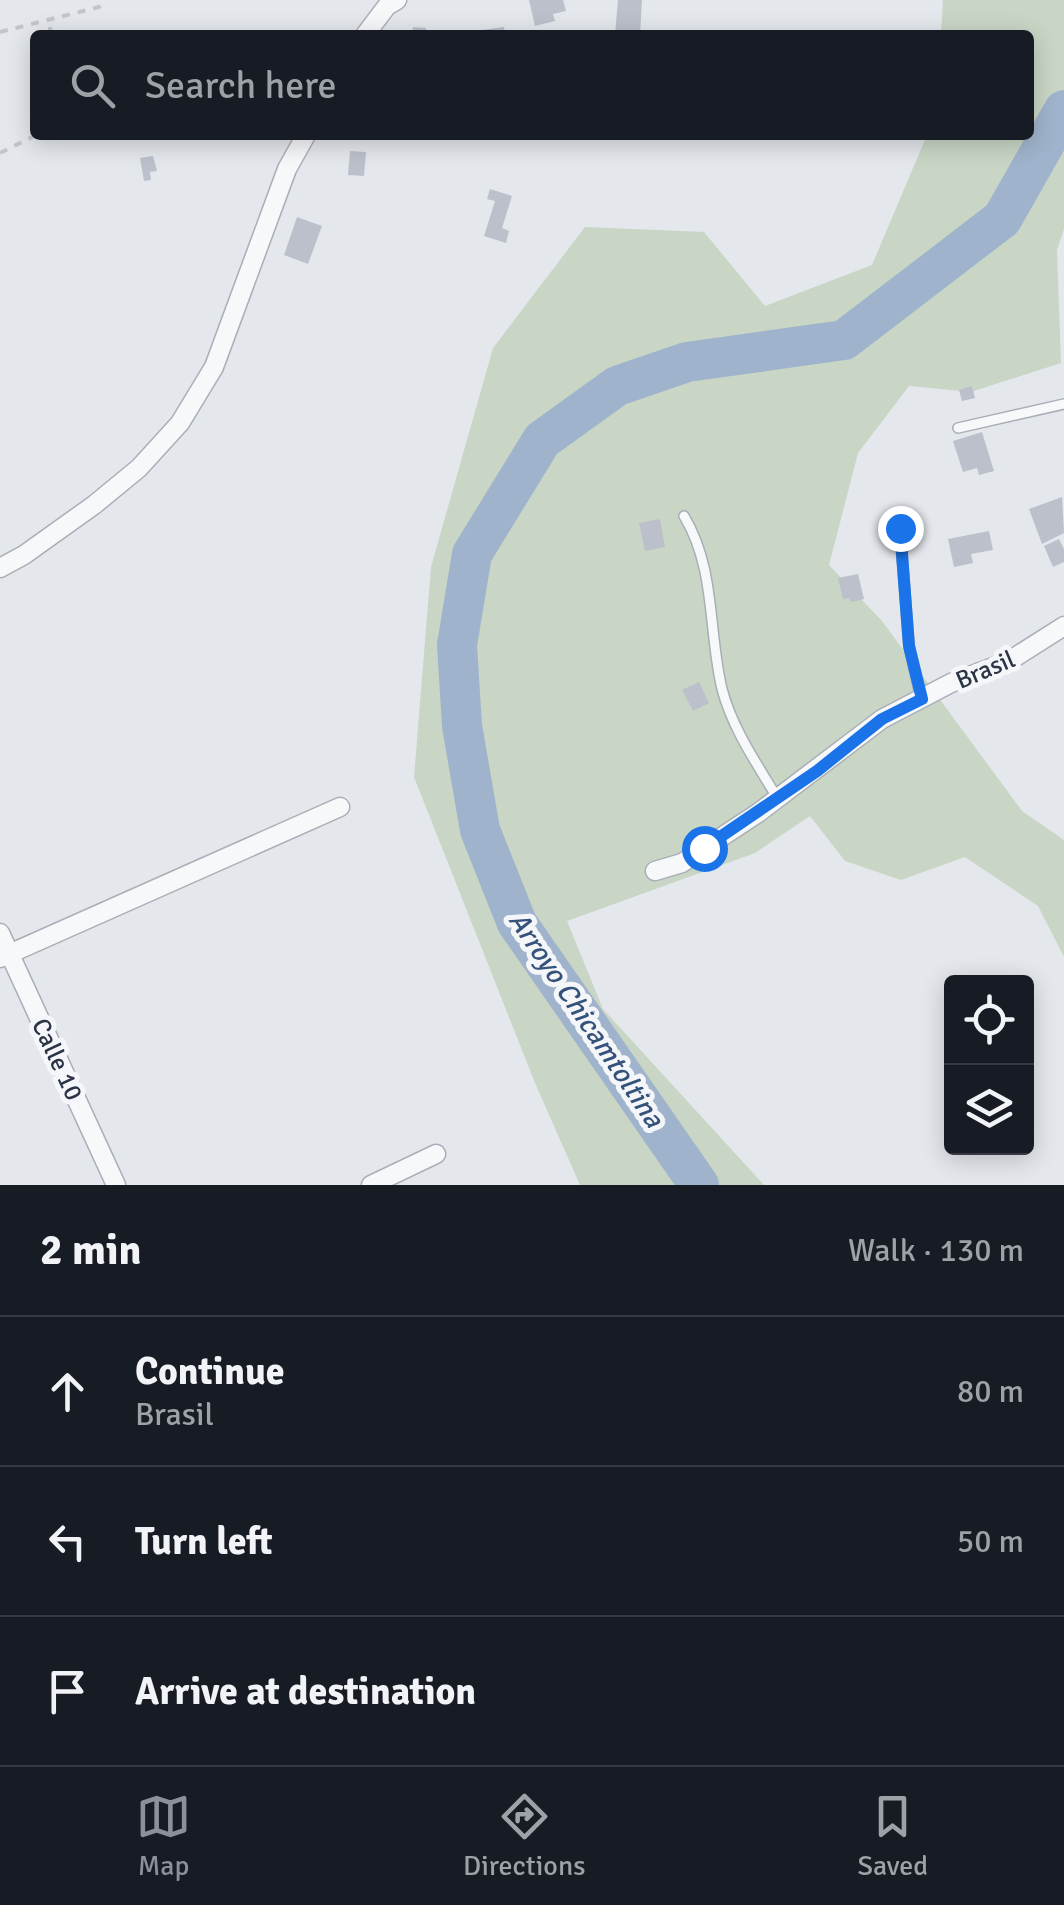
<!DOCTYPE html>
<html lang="en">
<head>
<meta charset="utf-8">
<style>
  :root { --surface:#171b24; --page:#242831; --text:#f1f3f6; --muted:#9ea1a6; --line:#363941; --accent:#8c9099 }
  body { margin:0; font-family:Signika,sans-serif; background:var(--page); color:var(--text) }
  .controls { position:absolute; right:30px; bottom:30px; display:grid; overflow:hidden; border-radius:10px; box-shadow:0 5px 25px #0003 }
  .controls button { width:90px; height:90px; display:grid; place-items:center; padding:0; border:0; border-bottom:2px solid var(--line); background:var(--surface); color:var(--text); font:50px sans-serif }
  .stop { position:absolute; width:30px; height:30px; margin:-22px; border:8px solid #1a73e8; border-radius:50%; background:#fff }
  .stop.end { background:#1a73e8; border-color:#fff; box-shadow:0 2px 10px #0008 }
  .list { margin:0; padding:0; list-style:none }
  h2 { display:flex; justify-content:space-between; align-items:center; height:130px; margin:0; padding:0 40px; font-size:42px }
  h2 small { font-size:32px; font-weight:400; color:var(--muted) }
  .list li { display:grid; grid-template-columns:65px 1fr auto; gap:30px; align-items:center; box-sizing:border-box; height:150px; padding:0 40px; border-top:2px solid var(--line) }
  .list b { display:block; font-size:38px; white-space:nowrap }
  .list p { margin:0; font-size:32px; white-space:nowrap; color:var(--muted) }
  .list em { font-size:32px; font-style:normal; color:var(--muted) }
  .icon { flex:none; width:55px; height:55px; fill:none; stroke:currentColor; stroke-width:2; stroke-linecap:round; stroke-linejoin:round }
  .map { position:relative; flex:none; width:1064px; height:1185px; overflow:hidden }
  .search { position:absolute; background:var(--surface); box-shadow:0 5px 25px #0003; left:30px; right:30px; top:30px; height:110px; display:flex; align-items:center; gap:25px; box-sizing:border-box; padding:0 35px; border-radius:10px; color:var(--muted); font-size:38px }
  .sheet { height:580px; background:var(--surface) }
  nav { display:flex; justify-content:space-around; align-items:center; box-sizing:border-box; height:140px; border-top:2px solid var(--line); background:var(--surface); font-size:28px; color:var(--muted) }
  nav a { display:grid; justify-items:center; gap:5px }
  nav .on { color:var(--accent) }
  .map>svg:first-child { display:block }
  .green { fill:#c9d6c5 }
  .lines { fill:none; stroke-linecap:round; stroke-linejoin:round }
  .river { stroke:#9fb4cc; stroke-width:40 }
  .building { fill:#bbc0ca }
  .lane-casing { stroke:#a9aeb7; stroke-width:12 }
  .street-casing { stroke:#a9aeb7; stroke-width:21 }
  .path { stroke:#c2c5cb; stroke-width:4; stroke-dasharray:8 8; stroke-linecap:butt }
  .lane { stroke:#f7f8fa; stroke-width:9 }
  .street { stroke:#f7f8fa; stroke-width:18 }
  .route { stroke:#1a73e8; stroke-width:12 }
  .labels { text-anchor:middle; stroke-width:10; stroke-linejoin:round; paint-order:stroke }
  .street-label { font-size:25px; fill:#2b3445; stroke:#f4f6f9 }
  .water-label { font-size:28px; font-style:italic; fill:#34527a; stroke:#f4f6f9 }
</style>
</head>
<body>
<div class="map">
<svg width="1064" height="1185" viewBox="0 0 1064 1185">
  <rect width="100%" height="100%" fill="#e4e7ec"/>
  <path class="green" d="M943,0H1064V229L1057,250L1061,363L971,392L909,386L858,453L829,565L882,621L1022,811L1064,840V957L1038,906L965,857L901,880L845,861L810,816L755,853L567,921L603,1009L764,1185H580L535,1083L414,777L431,567L493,348L585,227L704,232L765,306L872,265L927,135H1029V35H941Z"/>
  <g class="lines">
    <path class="river" d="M699,1185L517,923L480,830L462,726L457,645L472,554L542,440L617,386L687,362L844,340L1002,219L1064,110"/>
  </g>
  <path class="building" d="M529,0H563L566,11L553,14L555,21L535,26Z
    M618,0H642L640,35H615Z
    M413,27L426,28V35H412Z
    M504,27L505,35H459V33Z
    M350,151L366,152L364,176L348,175Z
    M153,156L157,171L150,172L151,180L144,181L140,158Z
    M490,189L512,196L502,228L509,231L506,243L484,236L495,201L487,199Z
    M297,217L322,226L308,264L284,255Z
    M972,386L975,398L962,401L959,390Z
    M982,432L994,471L979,475L977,468L963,472L953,441Z
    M1062,497L1064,533L1042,544L1029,509Z
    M660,519L665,547L645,551L639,523Z
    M989,531L993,550L971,554L973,563L954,567L948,539Z
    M1059,539L1064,549V562L1053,567L1044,546Z
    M858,574L864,599L851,602L849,598L843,599L838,578Z
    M699,682L709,703L693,711L682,690Z"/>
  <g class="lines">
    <defs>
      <path id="lane" d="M958,428L1064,404
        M684,516C716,569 708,631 722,689C732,728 757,764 778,799
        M900,529L909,646L921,699"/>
      <path id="street" d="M365,35L387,6L397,0
        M0,568L24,555L94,505L139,468L180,423L214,367L287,169L306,135
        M655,871L682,863L758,813L882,719L951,683L1009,661L1064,626
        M0,933L116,1185
        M0,958L340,807
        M371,1185L436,1154"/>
    </defs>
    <use href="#lane" class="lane-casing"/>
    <use href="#street" class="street-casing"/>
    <path class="path" d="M0,32L99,7L106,0
      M49,35L52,19
      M0,153L36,135"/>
    <use href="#lane" class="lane"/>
    <use href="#street" class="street"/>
  </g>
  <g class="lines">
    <path class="route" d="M704,848L817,771L882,719L922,699L909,646L900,528"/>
  </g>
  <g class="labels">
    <g class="street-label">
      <text transform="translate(985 669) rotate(-23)" y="9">Brasil</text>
      <text transform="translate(58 1059) rotate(65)" y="9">Calle 10</text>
    </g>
    <g class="water-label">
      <text transform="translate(587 1019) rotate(56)" y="10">Arroyo Chicamtoltina</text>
    </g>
  </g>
</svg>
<div class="controls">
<button><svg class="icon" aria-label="locate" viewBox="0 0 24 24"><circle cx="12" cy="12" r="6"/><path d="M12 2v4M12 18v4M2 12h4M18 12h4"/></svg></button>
<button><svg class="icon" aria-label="layers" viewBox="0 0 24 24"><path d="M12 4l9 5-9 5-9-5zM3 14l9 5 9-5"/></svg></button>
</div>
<div class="stop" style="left:704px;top:848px"></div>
<div class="stop end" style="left:900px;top:528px"></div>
<div class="search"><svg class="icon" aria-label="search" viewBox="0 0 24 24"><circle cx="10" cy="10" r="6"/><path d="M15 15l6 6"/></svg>Search here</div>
</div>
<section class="sheet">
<h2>2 min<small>Walk · 130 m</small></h2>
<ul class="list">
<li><svg class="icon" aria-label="ahead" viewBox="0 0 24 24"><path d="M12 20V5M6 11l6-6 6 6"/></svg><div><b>Continue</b><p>Brasil</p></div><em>80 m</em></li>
<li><svg class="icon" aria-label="left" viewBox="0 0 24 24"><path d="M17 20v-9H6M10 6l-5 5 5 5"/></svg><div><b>Turn left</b></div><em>50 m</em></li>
<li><svg class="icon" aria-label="arrive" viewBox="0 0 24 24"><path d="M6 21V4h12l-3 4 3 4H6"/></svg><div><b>Arrive at destination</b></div></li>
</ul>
</section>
<nav>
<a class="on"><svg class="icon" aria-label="map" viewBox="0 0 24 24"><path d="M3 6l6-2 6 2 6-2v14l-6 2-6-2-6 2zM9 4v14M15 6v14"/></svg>Map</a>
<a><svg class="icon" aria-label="directions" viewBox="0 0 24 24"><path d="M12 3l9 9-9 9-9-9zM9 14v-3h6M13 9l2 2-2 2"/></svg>Directions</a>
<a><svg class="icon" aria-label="saved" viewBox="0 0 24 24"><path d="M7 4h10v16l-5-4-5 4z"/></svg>Saved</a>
</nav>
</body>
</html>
